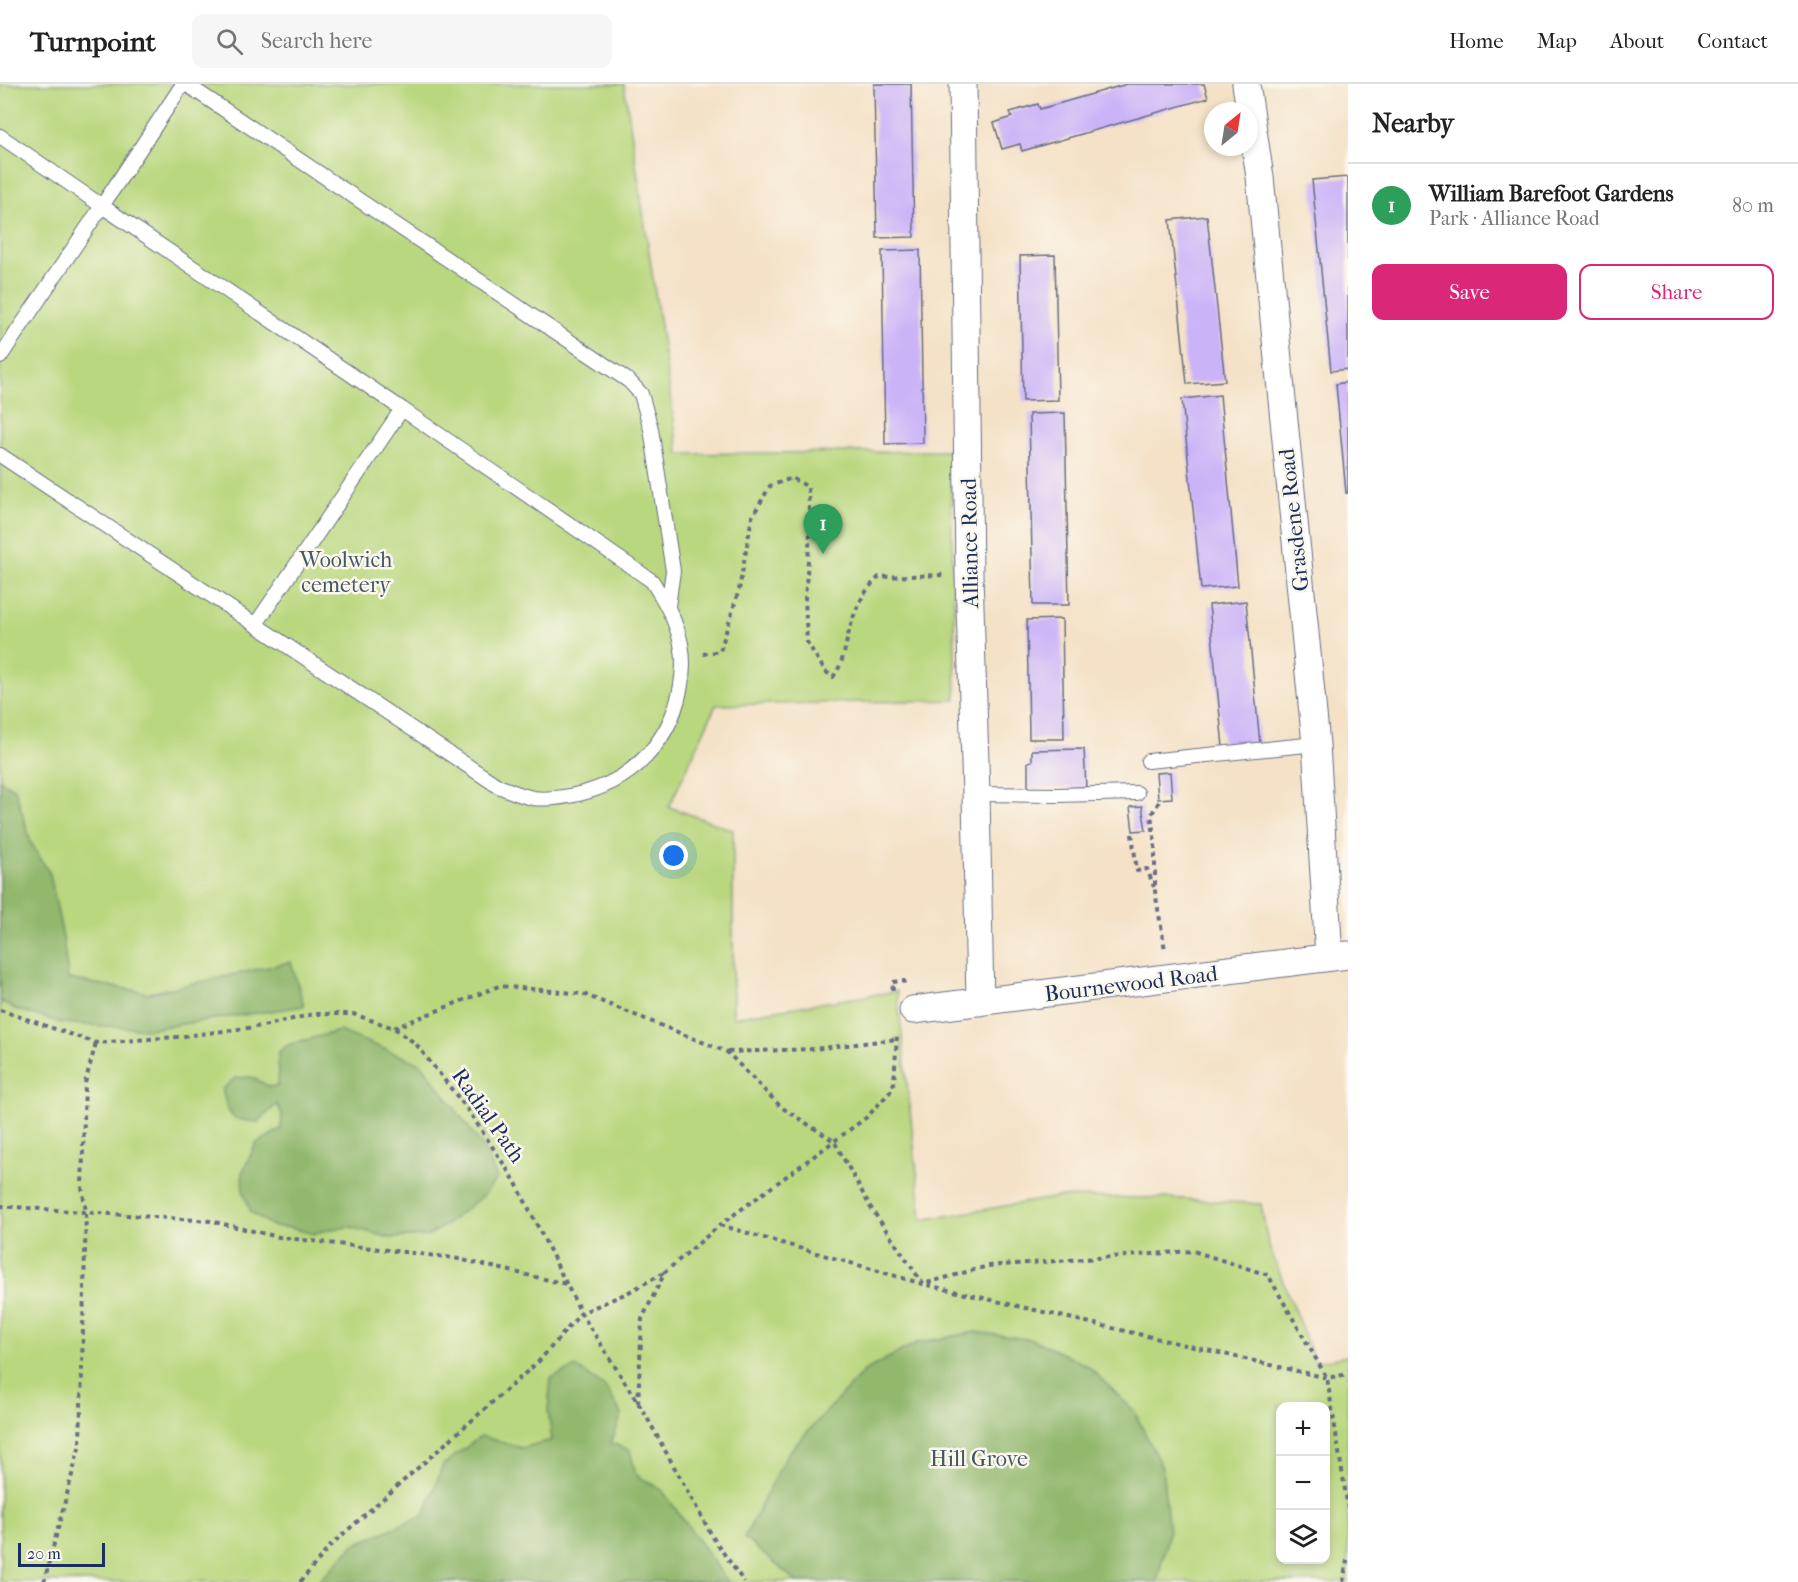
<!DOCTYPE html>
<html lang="en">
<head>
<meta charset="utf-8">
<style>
  :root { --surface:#fff; --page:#f6f6f6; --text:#222; --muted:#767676; --line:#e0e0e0; --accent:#db2777 }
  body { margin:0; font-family:"IM FELL French Canon",serif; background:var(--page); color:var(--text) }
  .controls { position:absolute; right:18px; bottom:18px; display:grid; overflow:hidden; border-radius:12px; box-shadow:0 3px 9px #0003 }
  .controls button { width:54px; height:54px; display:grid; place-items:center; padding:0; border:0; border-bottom:2px solid var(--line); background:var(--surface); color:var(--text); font:30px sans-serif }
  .compass { position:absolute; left:1204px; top:18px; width:54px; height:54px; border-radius:50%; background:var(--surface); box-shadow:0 3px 9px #0003; rotate:30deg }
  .scale { position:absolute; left:18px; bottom:15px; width:87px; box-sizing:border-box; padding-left:6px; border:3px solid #1b2f5e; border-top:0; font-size:16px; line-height:21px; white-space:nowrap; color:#1b2f5e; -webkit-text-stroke:4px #fbf7ec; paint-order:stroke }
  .you { position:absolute; left:674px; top:772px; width:21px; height:21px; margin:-15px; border:4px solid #fff; border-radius:50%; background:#1a73e8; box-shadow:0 0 0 9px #1a73e833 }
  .badge { display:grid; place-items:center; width:39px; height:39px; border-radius:50%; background:var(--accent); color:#fff; font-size:20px; font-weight:700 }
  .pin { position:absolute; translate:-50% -50px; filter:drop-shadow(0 2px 3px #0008) }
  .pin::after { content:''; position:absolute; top:32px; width:21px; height:18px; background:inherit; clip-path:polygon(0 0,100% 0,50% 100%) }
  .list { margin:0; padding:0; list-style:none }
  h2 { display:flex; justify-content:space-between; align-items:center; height:78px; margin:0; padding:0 24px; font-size:26px }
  h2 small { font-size:20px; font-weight:400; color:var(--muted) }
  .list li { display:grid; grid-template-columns:39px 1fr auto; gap:18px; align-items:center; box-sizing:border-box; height:84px; padding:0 24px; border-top:2px solid var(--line) }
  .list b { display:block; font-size:22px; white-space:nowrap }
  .list p { margin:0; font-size:20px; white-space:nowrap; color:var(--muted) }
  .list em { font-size:20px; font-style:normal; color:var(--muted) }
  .actions { display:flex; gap:12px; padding:18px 24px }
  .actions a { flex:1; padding:14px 0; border:2px solid var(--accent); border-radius:12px; text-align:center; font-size:21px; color:var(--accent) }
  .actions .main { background:var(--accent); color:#fff }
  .icon { flex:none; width:33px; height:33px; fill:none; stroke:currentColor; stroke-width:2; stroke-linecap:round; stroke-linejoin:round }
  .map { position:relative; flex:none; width:1348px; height:1498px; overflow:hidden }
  header { display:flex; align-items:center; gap:36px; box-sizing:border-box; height:84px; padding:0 30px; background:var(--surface); border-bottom:2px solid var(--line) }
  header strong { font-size:28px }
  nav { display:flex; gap:33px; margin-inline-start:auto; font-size:21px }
  .search { width:420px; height:54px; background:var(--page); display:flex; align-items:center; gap:15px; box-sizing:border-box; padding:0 21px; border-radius:12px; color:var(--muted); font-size:22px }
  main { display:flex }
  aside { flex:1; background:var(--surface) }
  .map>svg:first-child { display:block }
  .green { fill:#b9d77e; stroke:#6a836e; stroke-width:1.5; fill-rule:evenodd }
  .forest { fill:#92b86d; stroke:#567466; stroke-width:1.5 }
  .building { fill:#cbb3f8 }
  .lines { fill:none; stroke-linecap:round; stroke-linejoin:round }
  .service-casing { stroke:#676d82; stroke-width:16 }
  .minor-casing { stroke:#676d82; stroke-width:29 }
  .path { stroke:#676d82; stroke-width:4; stroke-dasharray:4.5 4.5; stroke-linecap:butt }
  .service { stroke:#fff; stroke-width:14 }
  .minor { stroke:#fff; stroke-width:27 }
  .labels { text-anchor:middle; stroke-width:5; stroke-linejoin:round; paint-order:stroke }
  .street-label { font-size:22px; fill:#1b2f5e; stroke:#fbf7ec }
  .park-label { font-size:22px; fill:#425966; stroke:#fbf7ec }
</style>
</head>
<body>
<header>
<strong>Turnpoint</strong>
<div class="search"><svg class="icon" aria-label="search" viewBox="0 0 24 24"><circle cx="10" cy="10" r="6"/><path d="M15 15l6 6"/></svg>Search here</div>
<nav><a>Home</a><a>Map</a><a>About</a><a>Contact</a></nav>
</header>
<main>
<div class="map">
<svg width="1348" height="1498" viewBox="0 0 1348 1498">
  <rect width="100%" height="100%" fill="#fbf7ec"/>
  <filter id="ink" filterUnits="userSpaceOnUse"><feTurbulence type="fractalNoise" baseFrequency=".0167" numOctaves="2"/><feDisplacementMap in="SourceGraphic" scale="12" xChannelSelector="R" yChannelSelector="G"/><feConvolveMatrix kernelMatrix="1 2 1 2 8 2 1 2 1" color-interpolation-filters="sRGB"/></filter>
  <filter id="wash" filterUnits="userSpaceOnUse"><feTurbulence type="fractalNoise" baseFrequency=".008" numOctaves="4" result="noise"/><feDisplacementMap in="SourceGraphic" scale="24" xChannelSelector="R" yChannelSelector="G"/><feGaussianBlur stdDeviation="1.35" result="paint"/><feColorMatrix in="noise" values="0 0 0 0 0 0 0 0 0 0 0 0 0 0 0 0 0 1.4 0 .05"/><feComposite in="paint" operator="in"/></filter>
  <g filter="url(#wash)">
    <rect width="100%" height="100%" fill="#f4e1c6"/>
    <path class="green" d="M0,0H624L679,370L950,367L956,616L716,621L669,723L733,746V933L897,907L922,1136L1059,1113L1166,1114L1261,1120L1268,1160L1315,1278L1348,1272V1498H0ZM1280,1322H1326V1476H1280Z"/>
    <path class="forest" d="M0,696L15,705L31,759L50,790L63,854L68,895L149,909L291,878L304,922L148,945L61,939L15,925L0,917Z
      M339,947L422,980L483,1063L497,1094L485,1110L447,1140L428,1152L390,1154L350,1143L330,1145L313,1150L291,1144L272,1142L251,1128L243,1107L242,1089L256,1060L281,1045L282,1030L277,1020L258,1038C227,1036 231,1034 222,1006L235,994L252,993L270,1003L278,1002V968L290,960Z
      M975,1248L1034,1256L1088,1282L1134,1327L1162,1384L1169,1448L1157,1498H797L744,1454L787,1370L864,1287L916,1259Z
      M576,1283L605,1303L622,1330L611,1359L630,1366L636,1391L662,1406L728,1498H318L354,1461L424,1431L443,1381L481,1352L521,1364L552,1356L548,1326L551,1294Z"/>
    <g id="blocks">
      <path class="building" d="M874,0H911L914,153L877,154Z
        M1127,0H1204L1208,14L1022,67L1020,60L1002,65L994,39L1012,33L1010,28L1038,20L1040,25Z
        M1348,93V285L1331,287L1312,96Z
        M1207,132L1225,297L1187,300L1170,136Z
        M920,166L923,359L885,360L882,167Z
        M1055,171L1058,316L1023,317L1020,172Z
        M1348,298V409H1346L1336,300Z
        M1220,311L1238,502L1201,505L1182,315Z
        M1065,329L1069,521H1033L1029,330Z
        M1246,517L1260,660L1223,663L1209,521Z
        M1062,535L1064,655H1029L1027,536Z
        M1084,665L1086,703L1028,705V678L1032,677V666Z
        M1170,688L1172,714L1158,715L1156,689Z
        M1142,722L1146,746L1133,747L1130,723Z"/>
    </g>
  </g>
  <g filter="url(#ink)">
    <use href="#blocks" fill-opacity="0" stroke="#676d82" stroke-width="1.5"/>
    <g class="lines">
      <defs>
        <path id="service" d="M186,0L629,297L641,310L651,345L673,487L668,522
          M0,52L102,122L183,0
          M0,273L102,122L402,325L256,540
          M0,371L498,702C509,706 521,712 533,714C549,716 567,713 583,709C643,693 680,644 683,582C684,550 668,522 652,497L402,325
          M1148,677L1316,660
          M976,710L1056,711L1137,709"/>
        <path id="minor" d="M963,0L969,491L976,710L980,918
          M1246,0L1260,93L1316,660L1329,873
          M913,926L1348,871"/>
      </defs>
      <use href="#service" class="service-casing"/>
      <use href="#minor" class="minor-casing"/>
      <path class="path" d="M703,570L720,567L739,506L752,433L770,402L792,394L808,403L810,450L805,514L807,558L825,587L833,593C845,578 845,559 851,541C856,523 865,505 879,493L943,491
        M1159,718L1151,731L1155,758V807L1165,866
        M1132,750L1137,787L1147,785L1154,803
        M893,906L892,898L904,897L905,900
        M0,926L96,959L177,953L263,942L314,930H353L394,944L416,960L468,1026L515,1097L581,1229L645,1330L715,1457L744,1498
        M394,944L499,902L583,910L727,968L781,1023L834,1057L871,1124L923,1200L1327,1294L1348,1290
        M728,968L814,965L897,955
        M0,1122L210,1137L279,1153L454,1174L566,1200
        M720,1141L923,1200L988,1182L1193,1167L1268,1191L1327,1294L1348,1424
        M638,1319L642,1235L665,1188L720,1141L867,1033L890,1008L894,999L897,950
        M44,1498L80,1360L86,1128L82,1103L85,999L96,959
        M300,1498L333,1459L539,1277L581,1229L627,1209L664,1189
        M1343,1498L1348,1472"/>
      <use href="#service" class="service"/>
      <use href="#minor" class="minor"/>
    </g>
  </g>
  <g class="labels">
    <g class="street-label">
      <text transform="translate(1293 436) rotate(-96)" y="8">Grasdene Road</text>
      <text transform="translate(969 459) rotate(-91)" y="8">Alliance Road</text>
      <text transform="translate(1131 899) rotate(-7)" y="8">Bournewood Road</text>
      <text transform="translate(489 1031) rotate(55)" y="8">Radial Path</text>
    </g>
    <g class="park-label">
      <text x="346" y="483">Woolwich<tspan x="346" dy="25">cemetery</tspan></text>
      <text x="979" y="1382">Hill Grove</text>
    </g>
  </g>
</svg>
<div class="controls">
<button>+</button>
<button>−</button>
<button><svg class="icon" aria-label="layers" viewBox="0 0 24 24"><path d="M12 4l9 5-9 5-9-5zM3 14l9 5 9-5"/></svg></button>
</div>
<svg class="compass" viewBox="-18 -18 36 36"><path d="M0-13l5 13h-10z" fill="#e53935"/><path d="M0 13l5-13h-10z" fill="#767676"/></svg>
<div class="scale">20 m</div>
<div class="you"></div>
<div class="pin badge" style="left:823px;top:470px;background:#2e9e5b">1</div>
</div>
<aside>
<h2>Nearby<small></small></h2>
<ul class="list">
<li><span class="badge" style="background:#2e9e5b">1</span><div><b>William Barefoot Gardens</b><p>Park · Alliance Road</p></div><em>80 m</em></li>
</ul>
<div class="actions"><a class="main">Save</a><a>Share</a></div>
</aside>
</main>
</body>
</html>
